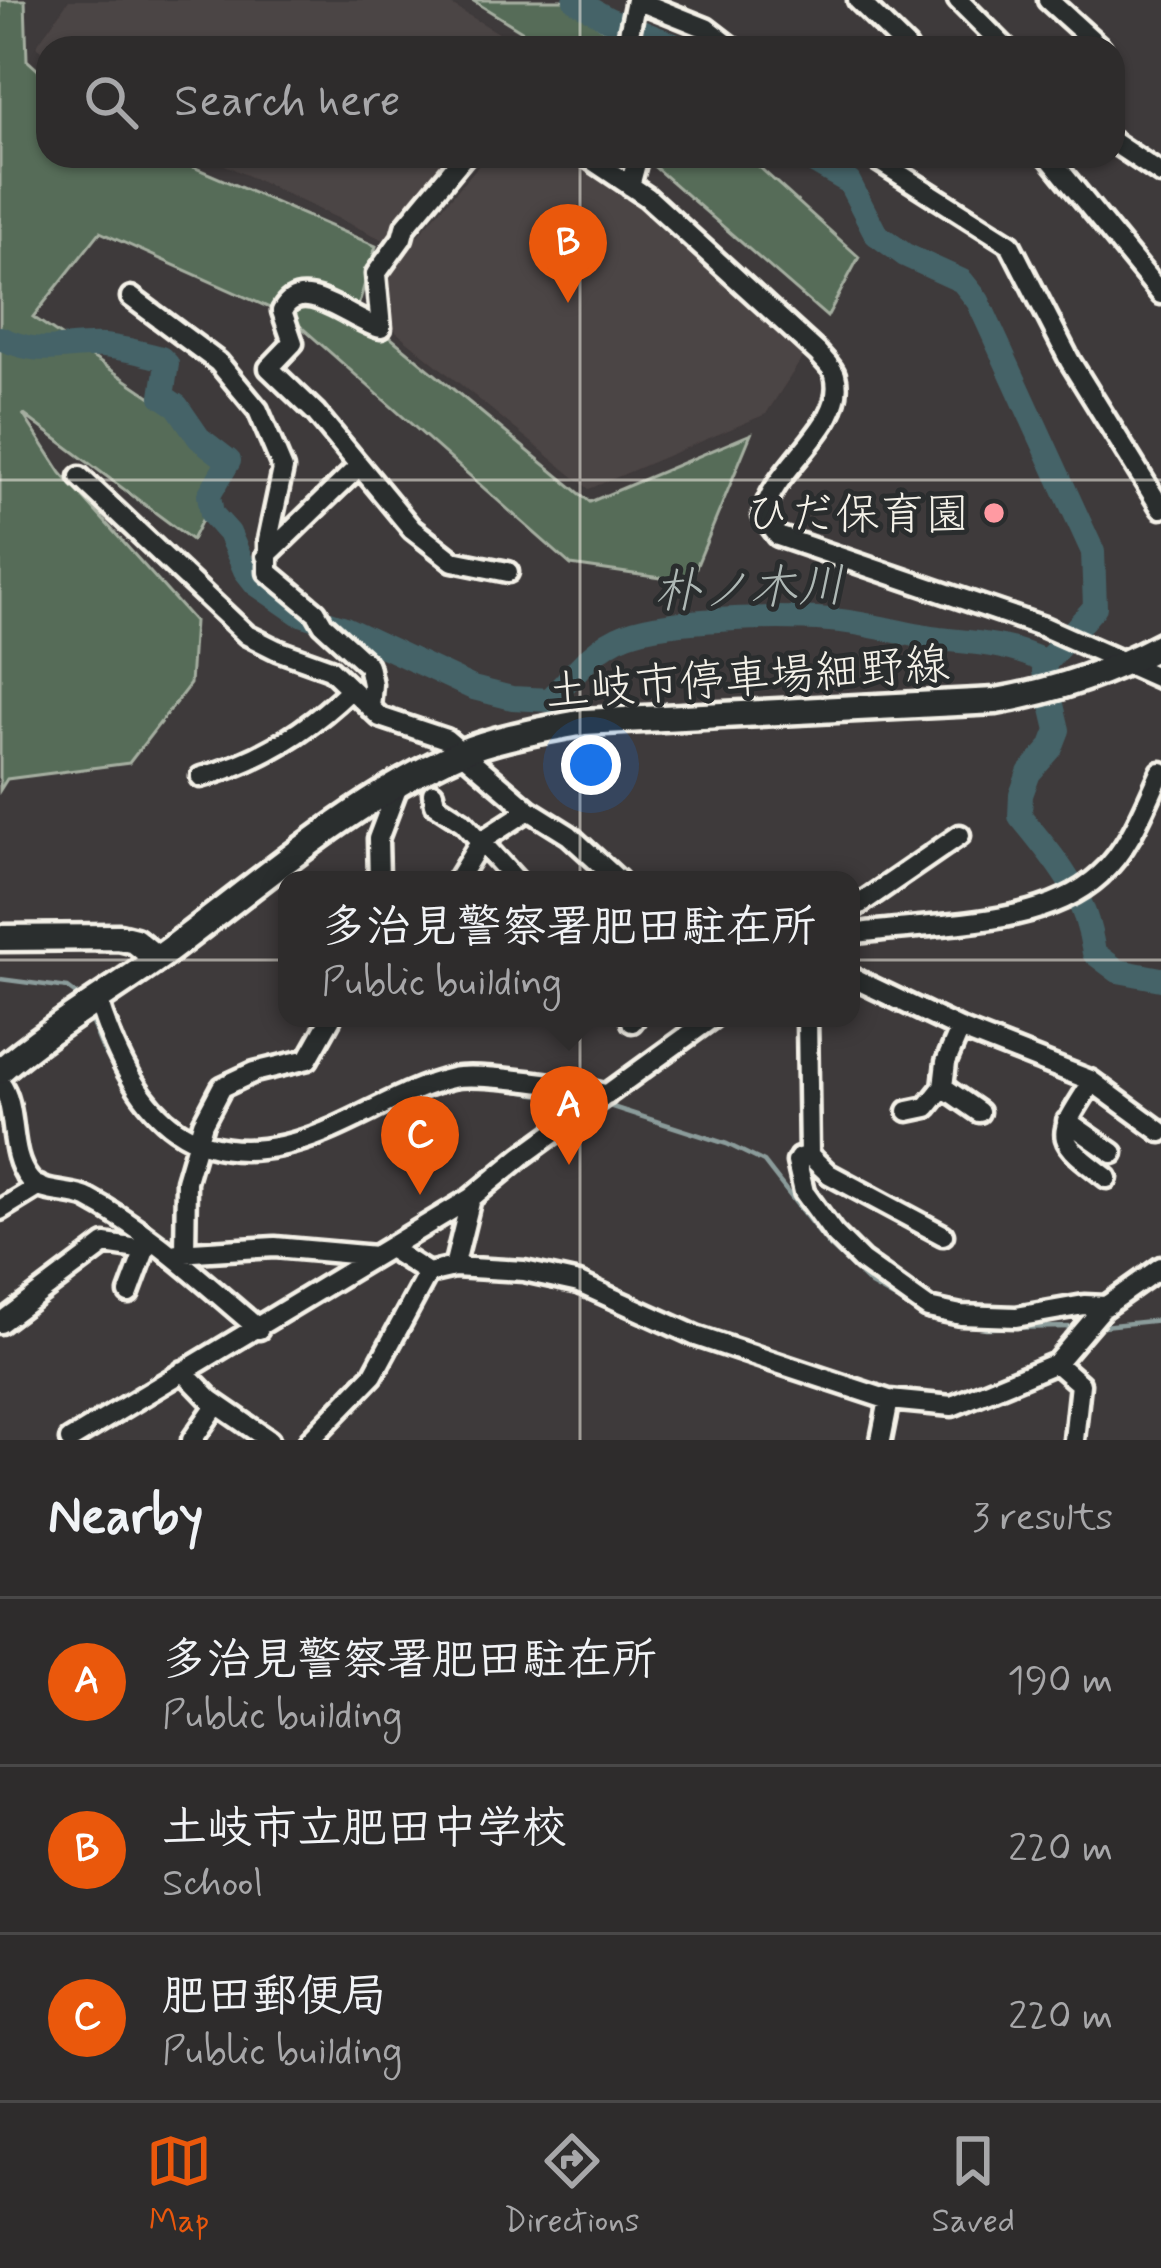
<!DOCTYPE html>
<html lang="en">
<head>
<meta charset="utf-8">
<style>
  :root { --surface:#2e2c2c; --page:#3a3838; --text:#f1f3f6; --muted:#a7a7a9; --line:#494848; --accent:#ea580c }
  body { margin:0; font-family:Mynerve,"Klee One",sans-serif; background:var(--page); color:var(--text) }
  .you { position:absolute; left:591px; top:765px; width:42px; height:42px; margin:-30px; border:9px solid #fff; border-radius:50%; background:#1a73e8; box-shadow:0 0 0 18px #1a73e833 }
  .badge { display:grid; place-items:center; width:78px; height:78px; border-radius:50%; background:var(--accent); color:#fff; font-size:39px; font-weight:700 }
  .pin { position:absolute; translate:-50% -99px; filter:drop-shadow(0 3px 6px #0008) }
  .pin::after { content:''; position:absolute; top:63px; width:42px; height:36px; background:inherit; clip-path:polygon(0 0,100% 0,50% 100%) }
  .popup { position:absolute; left:278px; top:871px; width:582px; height:156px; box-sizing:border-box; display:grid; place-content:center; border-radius:24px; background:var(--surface); filter:drop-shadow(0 3px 9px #0005); font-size:39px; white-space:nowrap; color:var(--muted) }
  .popup b { font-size:45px; color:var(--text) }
  .popup::after { content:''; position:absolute; left:50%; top:100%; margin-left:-24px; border:24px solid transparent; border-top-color:var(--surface) }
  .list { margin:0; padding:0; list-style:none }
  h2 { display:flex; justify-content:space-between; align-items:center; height:156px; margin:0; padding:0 48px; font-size:51px }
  h2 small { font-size:39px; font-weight:400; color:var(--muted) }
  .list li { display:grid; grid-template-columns:78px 1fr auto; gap:36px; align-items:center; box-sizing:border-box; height:168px; padding:0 48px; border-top:3px solid var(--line) }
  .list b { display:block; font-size:45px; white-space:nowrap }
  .list p { margin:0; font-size:39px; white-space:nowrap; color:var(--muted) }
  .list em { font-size:39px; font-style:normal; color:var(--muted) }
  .icon { flex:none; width:66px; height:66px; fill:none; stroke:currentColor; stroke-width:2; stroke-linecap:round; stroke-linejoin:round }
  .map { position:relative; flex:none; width:1161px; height:1440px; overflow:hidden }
  .search { position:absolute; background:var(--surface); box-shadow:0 3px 9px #0004; left:36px; right:36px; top:36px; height:132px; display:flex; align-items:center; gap:30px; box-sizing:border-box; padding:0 42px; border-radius:36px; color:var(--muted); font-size:45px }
  .sheet { height:660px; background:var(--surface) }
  nav { display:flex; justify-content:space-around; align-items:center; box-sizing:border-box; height:168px; border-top:3px solid var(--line); background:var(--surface); font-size:33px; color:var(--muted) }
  nav a { display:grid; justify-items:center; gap:6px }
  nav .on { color:var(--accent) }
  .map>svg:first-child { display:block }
  .built { fill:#4c4444 }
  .green { fill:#566c58; stroke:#a5aea0; stroke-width:3 }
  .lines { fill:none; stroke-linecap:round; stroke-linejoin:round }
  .stream { stroke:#8b9c9b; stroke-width:4.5 }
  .river { stroke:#456368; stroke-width:24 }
  .minor-casing { stroke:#f4f1e8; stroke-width:27 }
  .major-casing { stroke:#f4f1e8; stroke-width:33 }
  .minor { stroke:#2a2d2e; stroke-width:18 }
  .major { stroke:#2a2d2e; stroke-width:24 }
  .grid { fill:none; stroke:#f4f1e8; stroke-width:3; stroke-opacity:0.55 }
  .poi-dot { fill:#ff9aa2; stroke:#2a2d2e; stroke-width:4.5 }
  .labels { text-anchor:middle; stroke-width:10; stroke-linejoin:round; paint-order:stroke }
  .poi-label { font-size:45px; fill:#f4f1e8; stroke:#2a2d2e; text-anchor:end }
  .street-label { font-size:45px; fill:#f4f1e8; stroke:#2a2d2e }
  .water-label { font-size:48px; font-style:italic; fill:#aeb8b5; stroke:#2a2d2e }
</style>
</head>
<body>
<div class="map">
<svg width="1161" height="1440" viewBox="0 0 1161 1440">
  <rect width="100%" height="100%" fill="#3e3a3b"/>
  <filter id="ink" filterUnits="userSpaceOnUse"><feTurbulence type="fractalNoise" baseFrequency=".00833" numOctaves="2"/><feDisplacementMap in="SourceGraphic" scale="24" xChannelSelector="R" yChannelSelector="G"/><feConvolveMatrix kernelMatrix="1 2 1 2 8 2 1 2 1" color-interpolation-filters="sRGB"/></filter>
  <g filter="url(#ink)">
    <path class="built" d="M69,0H443L524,48H48V56L36,46Z
      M206,156H455L388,242Z
      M487,156H572L642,205L803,357L766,414L589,489L396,332L385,273Z"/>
    <path class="green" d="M0,0H25L27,60L48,79V156H168L376,246L357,310L590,502L751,434L690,582L571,565L290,317L100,232L33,317L235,454L192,540L23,414L61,473L194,621L190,684L129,763L7,779L0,790Z
      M472,0H574L595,23L630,48H549Z
      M642,156H747L859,257L827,317Z"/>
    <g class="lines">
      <path class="stream" d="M0,979L68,988L80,997
        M90,1019L103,1050L137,1102
        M488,1086L583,1102
        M606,1105L727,1144L764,1162L827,1243L871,1285L922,1314
        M369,1121L436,1092
        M250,1158L286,1155L315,1144
        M933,1318L986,1328L1076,1327
        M1093,1327L1161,1320"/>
      <path class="river" d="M575,0L608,19L681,48
        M804,156L849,182L876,234L905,255L962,281L978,301L1093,552L1095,607L1046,662
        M0,338C45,358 59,344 104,346C123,348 143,353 161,358L167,364L162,396L177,406L199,438L229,461L209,495L212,514L229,533L245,570L256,584L298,613L345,628L473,688L512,698L550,700C573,675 594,646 627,634C670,618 782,616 829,620C866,622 902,634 939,639C978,643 1009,644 1046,662L1044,671L1058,730L1051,748L1029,773L1021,795L1020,816C1058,863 1085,892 1094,953L1118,971L1161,979"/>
      <defs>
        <path id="minor" d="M636,0L706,28L732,48
          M858,0L907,48
          M958,0L1006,48
          M1048,0L1101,48
          M626,48L636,0
          M1113,142L1161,174
          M464,156L405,227L402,238L376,274L381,328C353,323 303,273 282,311L293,343L269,368L316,413L412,529L453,561L508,572
          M586,156L647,197L818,353C823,359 833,368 835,375C849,425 772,466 763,516L778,536L1044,627L1161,679
          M871,156L1010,244L1070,361L1161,508
          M1048,156L1161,294
          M630,186L638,156
          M131,297L218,362L258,410L283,469L268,540V572L316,612L323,624L368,665L372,684L370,708
          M80,477L247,635L277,650L330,669L380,717L446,739L529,810L569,835L618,880
          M266,556L359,466
          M201,777C258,762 309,730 351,689
          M433,793L435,804L463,822L516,880
          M379,880L378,839L398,786
          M457,880L481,841L529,810
          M851,910L960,835
          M851,934C927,922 1040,930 1100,875C1129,849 1145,807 1161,772
          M851,977L960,1029L1090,1080L1161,1132
          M97,997C133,1116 195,1185 325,1132C367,1115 408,1088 452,1078C477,1072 582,1087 607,1095
          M807,1018L809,1155L799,1158L797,1162L804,1192L833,1232L862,1261L928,1308L961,1315L1016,1317L1084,1305L1106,1306
          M632,1022L635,1018
          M960,1029L946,1062L943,1087L979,1112
          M1092,1082C1056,1139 1052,1136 1107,1178
          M0,1083C19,1108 7,1152 29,1179C41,1195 73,1190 89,1199C151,1232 205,1284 259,1329
          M908,1111L927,1107L943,1087
          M1067,1121L1113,1153
          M809,1155L829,1174L943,1235
          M0,1210L39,1186
          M389,1248L428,1273L454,1267L524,1271L579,1283L696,1336L768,1360L889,1400L952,1406L1056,1363L1103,1308L1161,1267
          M185,1252L186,1181L203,1123L222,1087L254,1072L308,1059L331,1018
          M177,1253L275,1247L375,1256
          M454,1267L471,1198
          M129,1293L145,1250L151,1244
          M0,1323L105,1244L145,1250
          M1056,1363L1080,1384L1074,1440
          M183,1371L211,1400L269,1440
          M70,1440L471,1198L522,1156L712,1018
          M192,1440L217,1404
          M310,1440L373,1375L428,1273
          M881,1440L889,1400"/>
        <path id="major" d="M0,938L119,937L135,941L157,959
          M0,1071C52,1026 109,994 164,954C256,886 354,799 459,753C498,737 543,730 584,722L996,701C1055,691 1108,673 1161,645"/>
      </defs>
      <use href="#minor" class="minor-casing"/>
      <use href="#major" class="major-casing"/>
      <use href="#minor" class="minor"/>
      <use href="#major" class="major"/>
    </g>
  </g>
  <path class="grid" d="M580,0V48M580,156V1440M0,480H1161M0,960H1161"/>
  <circle class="poi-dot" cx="994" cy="513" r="12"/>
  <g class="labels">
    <g class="poi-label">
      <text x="970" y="529">ひだ保育園</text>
    </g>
    <g class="street-label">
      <text transform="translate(747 676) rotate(-4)" y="16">土岐市停車場細野線</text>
    </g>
    <g class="water-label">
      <text transform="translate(749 587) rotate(-2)" y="17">朴ノ木川</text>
    </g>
  </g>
</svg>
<div class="you"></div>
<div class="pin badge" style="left:569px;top:1165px">A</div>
<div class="popup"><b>多治見警察署肥田駐在所</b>Public building</div>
<div class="pin badge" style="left:568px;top:303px">B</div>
<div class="pin badge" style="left:420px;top:1195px">C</div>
<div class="search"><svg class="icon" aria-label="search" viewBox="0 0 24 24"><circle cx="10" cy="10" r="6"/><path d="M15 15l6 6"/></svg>Search here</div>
</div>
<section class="sheet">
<h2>Nearby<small>3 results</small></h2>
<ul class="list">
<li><span class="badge">A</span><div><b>多治見警察署肥田駐在所</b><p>Public building</p></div><em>190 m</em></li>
<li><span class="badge">B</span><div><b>土岐市立肥田中学校</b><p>School</p></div><em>220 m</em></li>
<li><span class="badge">C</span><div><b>肥田郵便局</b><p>Public building</p></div><em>220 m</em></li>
</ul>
</section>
<nav>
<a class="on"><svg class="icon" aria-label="map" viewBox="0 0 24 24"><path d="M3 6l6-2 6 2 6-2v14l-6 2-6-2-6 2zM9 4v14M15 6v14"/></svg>Map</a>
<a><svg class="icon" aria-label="directions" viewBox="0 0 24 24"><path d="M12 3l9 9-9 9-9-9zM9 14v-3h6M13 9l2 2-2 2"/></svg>Directions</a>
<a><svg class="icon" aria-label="saved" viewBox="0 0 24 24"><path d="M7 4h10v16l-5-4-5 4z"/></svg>Saved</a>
</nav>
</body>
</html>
